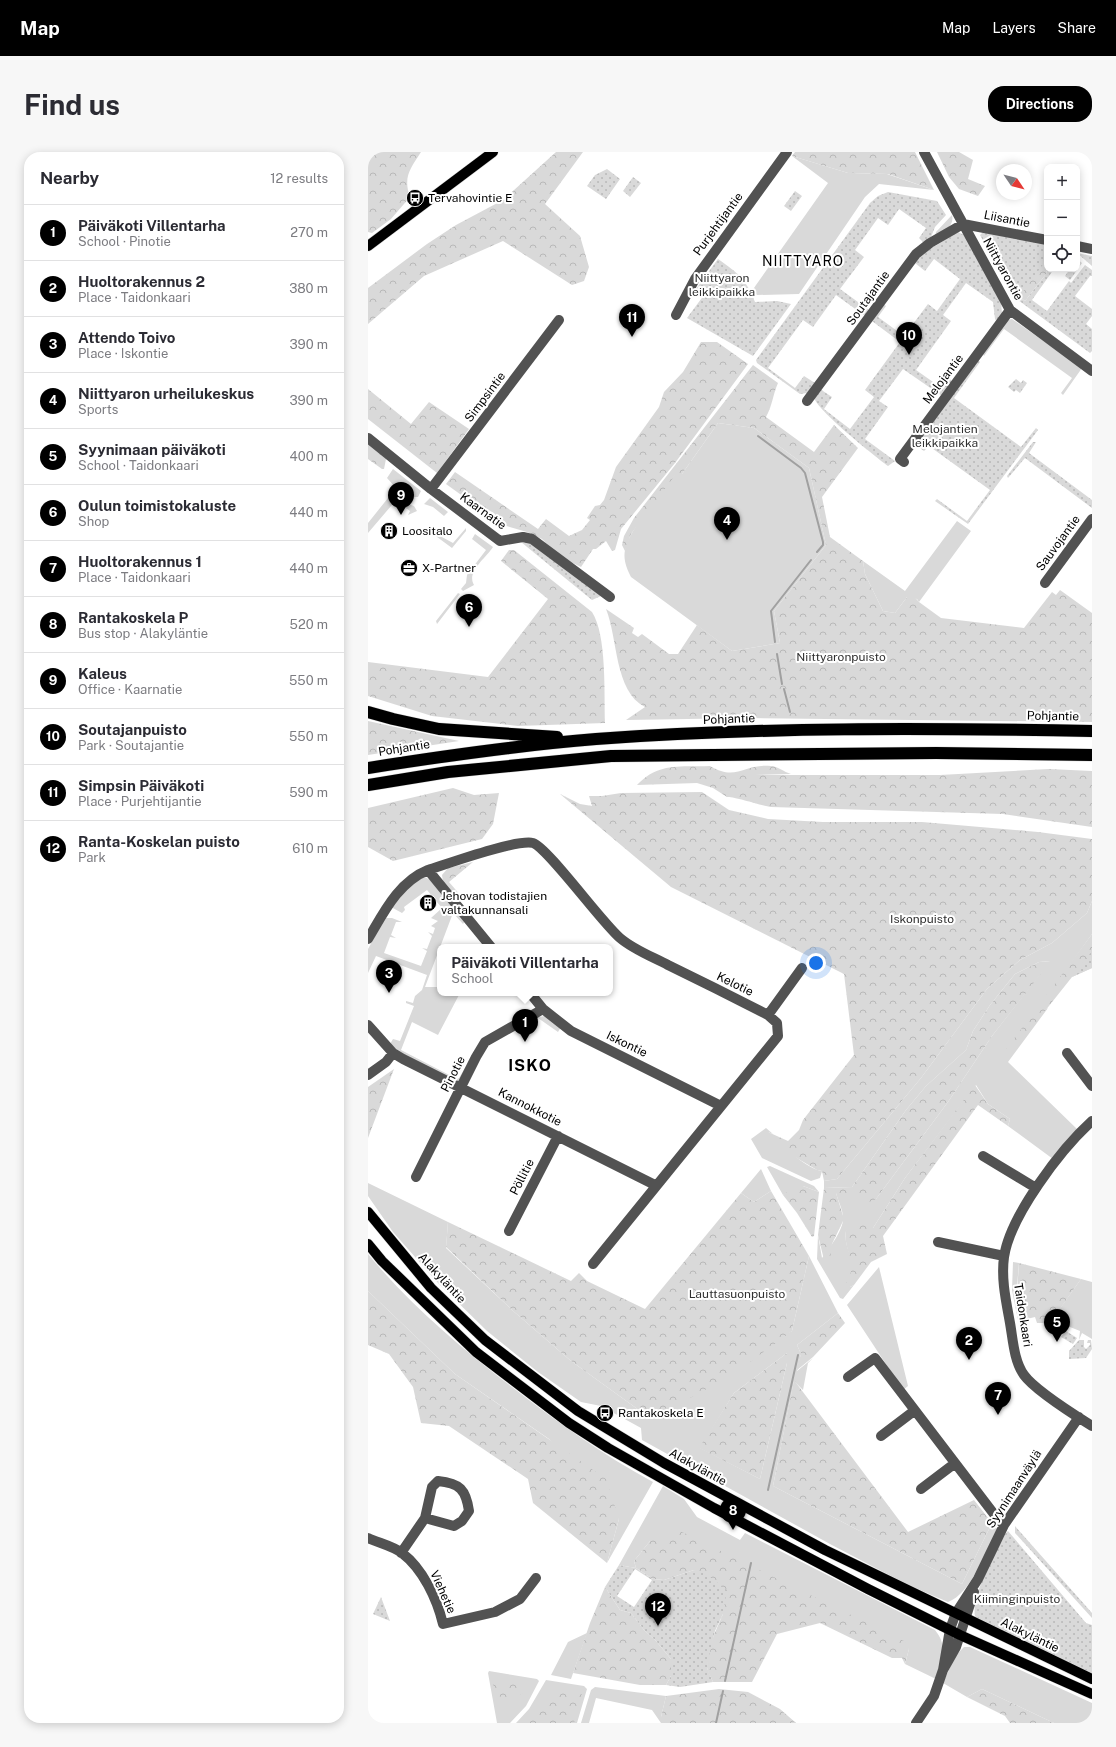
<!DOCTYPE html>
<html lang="en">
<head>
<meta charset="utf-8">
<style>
  :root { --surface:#fff; --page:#f7f7f7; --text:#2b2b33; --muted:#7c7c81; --line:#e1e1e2; --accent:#000 }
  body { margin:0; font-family:"Public Sans",sans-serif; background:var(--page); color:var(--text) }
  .controls { position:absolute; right:12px; top:12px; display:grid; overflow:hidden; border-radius:8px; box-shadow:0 2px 10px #0003 }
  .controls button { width:36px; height:36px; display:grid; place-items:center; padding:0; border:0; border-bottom:1px solid var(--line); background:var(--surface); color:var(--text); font:20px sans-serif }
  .compass { position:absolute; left:628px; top:12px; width:36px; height:36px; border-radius:50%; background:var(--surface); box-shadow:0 2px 10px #0003; rotate:125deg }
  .you { position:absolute; left:448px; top:811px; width:14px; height:14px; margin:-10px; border:3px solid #fff; border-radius:50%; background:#1a73e8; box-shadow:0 0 0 6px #1a73e833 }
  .badge { display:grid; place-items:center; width:26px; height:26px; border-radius:50%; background:var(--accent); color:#fff; font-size:13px; font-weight:700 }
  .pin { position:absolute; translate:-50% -33px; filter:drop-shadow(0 1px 2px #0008) }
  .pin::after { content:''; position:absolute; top:21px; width:14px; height:12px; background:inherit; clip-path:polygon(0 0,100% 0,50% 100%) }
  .popup { position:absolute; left:69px; top:792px; width:176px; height:52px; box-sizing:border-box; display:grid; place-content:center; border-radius:8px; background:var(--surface); filter:drop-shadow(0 1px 3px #0005); font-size:13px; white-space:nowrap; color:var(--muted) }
  .popup b { font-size:15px; color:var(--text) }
  .popup::after { content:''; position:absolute; left:50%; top:100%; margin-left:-8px; border:8px solid transparent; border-top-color:var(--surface) }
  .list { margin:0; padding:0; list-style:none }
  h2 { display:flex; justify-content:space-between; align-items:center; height:52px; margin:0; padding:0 16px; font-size:17px }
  h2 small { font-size:13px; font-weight:400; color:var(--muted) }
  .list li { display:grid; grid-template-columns:26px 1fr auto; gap:12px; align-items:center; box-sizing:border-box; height:56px; padding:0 16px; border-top:1px solid var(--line) }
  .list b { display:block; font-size:15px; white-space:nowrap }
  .list p { margin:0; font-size:13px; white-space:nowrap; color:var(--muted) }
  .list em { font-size:13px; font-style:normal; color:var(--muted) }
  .icon { flex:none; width:22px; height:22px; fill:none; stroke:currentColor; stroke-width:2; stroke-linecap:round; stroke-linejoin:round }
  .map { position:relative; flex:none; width:724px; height:1571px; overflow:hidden; border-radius:16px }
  header { display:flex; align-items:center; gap:24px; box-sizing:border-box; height:56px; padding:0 20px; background:var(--accent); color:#fff }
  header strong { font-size:19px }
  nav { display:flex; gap:22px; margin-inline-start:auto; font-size:14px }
  .intro { display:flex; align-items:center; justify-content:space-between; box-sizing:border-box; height:96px; padding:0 24px }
  h1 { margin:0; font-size:28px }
  .button { padding:10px 18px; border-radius:16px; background:var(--accent); color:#fff; font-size:14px; font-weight:700 }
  main { display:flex; gap:24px; padding:0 24px }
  aside { flex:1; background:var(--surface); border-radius:16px; box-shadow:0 2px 10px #0003 }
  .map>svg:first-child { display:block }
  .grass { fill:#d9d9d9; fill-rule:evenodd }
  .forest { fill:url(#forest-crowns) }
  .park { fill:url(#park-dots); fill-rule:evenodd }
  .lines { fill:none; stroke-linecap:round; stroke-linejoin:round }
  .stream { stroke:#a0a0a0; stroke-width:2 }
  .major-casing { stroke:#dbdbdb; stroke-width:11 }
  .highway-casing { stroke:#dbdbdb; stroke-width:13 }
  .minor { stroke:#525252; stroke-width:10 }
  .major { stroke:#000; stroke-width:10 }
  .highway { stroke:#000; stroke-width:12 }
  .labels { text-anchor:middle; stroke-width:4; stroke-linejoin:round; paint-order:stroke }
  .poi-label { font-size:12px; fill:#000; stroke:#fff; text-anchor:start }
  .street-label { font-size:12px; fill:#000; stroke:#fff }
  .park-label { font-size:12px; fill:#303030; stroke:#fff }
  .quarter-label { font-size:14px; letter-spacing:1px; fill:#000; stroke:#fff }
  .district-label { font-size:16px; font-weight:bold; letter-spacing:1px; fill:#000; stroke:#fff }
</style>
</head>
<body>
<header>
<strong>Map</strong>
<nav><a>Map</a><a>Layers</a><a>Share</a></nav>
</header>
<div class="intro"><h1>Find us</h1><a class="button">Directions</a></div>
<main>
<aside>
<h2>Nearby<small>12 results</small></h2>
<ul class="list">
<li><span class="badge">1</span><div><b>Päiväkoti Villentarha</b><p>School · Pinotie</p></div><em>270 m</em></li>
<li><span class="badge">2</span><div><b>Huoltorakennus 2</b><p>Place · Taidonkaari</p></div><em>380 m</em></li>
<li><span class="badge">3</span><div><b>Attendo Toivo</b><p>Place · Iskontie</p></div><em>390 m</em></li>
<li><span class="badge">4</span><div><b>Niittyaron urheilukeskus</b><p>Sports</p></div><em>390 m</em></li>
<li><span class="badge">5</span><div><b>Syynimaan päiväkoti</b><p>School · Taidonkaari</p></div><em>400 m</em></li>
<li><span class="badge">6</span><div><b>Oulun toimistokaluste</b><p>Shop</p></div><em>440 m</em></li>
<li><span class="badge">7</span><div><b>Huoltorakennus 1</b><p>Place · Taidonkaari</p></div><em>440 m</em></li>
<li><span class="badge">8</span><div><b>Rantakoskela P</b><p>Bus stop · Alakyläntie</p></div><em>520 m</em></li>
<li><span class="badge">9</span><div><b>Kaleus</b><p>Office · Kaarnatie</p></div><em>550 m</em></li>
<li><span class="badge">10</span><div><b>Soutajanpuisto</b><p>Park · Soutajantie</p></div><em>550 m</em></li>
<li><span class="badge">11</span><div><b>Simpsin Päiväkoti</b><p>Place · Purjehtijantie</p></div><em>590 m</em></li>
<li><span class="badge">12</span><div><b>Ranta-Koskelan puisto</b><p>Park</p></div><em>610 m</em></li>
</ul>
</aside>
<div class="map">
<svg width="724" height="1571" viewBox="0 0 724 1571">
  <defs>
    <pattern id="forest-crowns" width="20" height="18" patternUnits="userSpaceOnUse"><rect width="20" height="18" fill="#d9d9d9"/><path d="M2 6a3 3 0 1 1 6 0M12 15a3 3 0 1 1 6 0" fill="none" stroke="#b8b8b8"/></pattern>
    <pattern id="park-dots" width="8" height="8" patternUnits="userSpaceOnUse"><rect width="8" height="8" fill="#d9d9d9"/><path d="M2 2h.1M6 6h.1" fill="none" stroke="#b8b8b8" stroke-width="1.8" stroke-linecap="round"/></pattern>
  </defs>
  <rect width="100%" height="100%" fill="#fff"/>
  <path class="grass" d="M424,4L480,21L519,22L566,38L511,32L497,45L431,142L389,143L384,139L388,133L460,31Z
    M584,63C587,75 575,79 567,84L568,80Z
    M644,167L714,216L695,243L693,241L704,226L636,177L616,204L615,202L640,168Z
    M350,271L386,276L441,316L458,393L406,459L412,491L364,499L263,425C259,417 255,408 257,398C261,377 294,340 308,321L314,322Z
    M25,317L53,339L50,345H34L29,347L0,381V371L28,336L19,326Z
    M62,346L80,360L76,364L65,355L56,352Z
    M37,351L46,354L49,359L40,363L42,359L35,354L32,358L28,355L31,352Z
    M589,369L603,379L551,450L549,447L539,445L527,461L515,459L497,422L495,409L537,439Z
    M98,376V379L84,396L65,382L68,378L73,382L72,384L85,391Z
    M107,382L125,395C118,406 98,420 106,433L95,439L93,437L98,431L99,423L118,398L104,387Z
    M90,441L92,442L69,472L68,469Z
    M57,725L62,728L97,769L95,772L85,761L57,835H72V841H92L70,883L44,870L33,898L89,927L91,926L98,914L94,927L90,930L32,901L22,892L25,887L32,889L46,854L38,851V849L45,851L47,844L54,838L59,823L8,804L0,821V797L17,766H24L34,770H28L23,783L28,786L22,785L16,801L53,814L59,799L54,796L59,797L64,784L60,780L65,782L67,776L63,774L70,769L63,766L74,756L59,738L36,755L37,758L34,761L23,755L44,731Z
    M724,749V782L691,828L675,859L680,856L640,910L709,977L685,1007L640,974L642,967L620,952L608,933L537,1026L505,1076L478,1079C476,1092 482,1100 485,1113C487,1118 483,1129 482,1135L486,1133L475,1147L472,1146L449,1107L450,1083L454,1106C461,1097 476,1077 475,1066C475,1058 470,1049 468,1041L487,1040L508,1047L580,950L624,884L682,809L671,810L647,822L622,853L605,879L598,898L558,934L538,958L484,1035L456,1036V1029L469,1027L553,926L619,837L652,808L684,791L719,761Z
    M177,864L193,875L190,880L170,866L121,891L170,865Z
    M398,976L405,982L400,980C414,992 436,1016 454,1019L452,1026L443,1029L394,1006L383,987Z
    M402,1014L446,1034L451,1040L435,1034L415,1043L399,1015Z
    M393,1017L403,1039L386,1050L373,1041Z
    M0,1031L80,1070L78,1096L144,1158L203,1209L275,1261L424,1179L441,1104L470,1161L429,1193L433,1202L429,1219L445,1206L440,1211L435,1238L426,1229L405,1334L594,1432L624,1371L629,1377C618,1398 603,1442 580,1450L540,1433L462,1392L274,1288L273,1276L233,1254L213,1250L170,1220L119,1179L70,1131L25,1080L0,1044ZM419,1201V1211L392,1327L332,1296L366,1241Z
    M0,1102C42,1153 93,1196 144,1235C189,1270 235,1303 285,1330L239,1411L251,1367L181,1287L87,1222L0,1139Z
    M645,1110L651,1111L649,1135L659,1167L650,1168L644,1138Z
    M511,1115L540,1234L535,1238L479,1153Z
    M713,1127L724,1130V1187L714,1181L711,1188L712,1179L702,1175L701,1170H685L686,1171L684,1174L681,1172Z
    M295,1334L316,1347L329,1365L372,1388L377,1381L567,1478C581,1495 573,1508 568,1527L537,1512L541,1497L282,1389L266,1409L268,1416L251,1413Z
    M219,1481L203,1527L183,1523L200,1490Z
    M596,1495H602L724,1551V1571H686L614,1537L599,1545L575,1531L587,1504Z
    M121,1519L169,1527L171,1529L158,1554L142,1571H129L120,1521Z
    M178,1528L216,1534L219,1537L209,1571H148L161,1557Z
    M227,1535L298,1544L293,1565V1571L284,1558L228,1546L221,1571H213L223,1538Z"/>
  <path class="forest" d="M0,0H53C42,17 35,25 42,45L23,67L4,81L0,80Z
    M188,0H215L177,52L212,84L221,115L216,129L204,133L135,89L56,124L0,172V136L59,92L88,73L135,48Z
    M427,0H547L566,38L520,22L480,21L424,4Z
    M569,0H591L605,8L600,27L617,34L610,44L591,37L581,25Z
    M679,96L678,122L657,149L646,141Z
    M333,190H349L380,212L307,311L253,377L247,398L244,399L238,389L228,397H225L213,415L192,405L174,387L159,380L135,373L126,361L96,345L78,332L87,320L170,377L178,367L201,384L214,378L222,368L219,366L227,354L232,353L236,348L248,315L291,255L296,240L315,220Z
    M385,213L410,231C405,242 404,255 398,265L446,300L466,273L490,296L454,345L462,385L495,409L497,422L515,459L527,461L539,445L544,442L551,450L573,466L656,476L684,440L688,443L692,438L724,461V570L381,566L258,568L277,555C246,539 250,486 238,457L266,476L264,481L270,485L274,482L301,502H310L329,473L364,499L412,491L406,459L458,393L441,316L386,276L350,271L314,322H308L263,382L257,399L254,393L256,384L266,366Z
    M0,237L43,272L61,250L101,277L69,321L0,267Z
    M0,291L18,307L16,317H14L0,307Z
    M141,398H146L224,460C239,483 236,542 237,571L150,574L64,564L0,544V510L120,525L180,447L133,409Z
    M0,569L91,589L0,603Z
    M342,614C369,630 376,611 403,614C409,614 416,620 423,622L387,623H572L681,617L724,619V675L635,662L403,655C395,654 365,644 359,645L345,636L329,631L269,633C290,610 313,615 342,614Z
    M85,636L106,643L131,641L125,672L114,687L25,709L0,695V656Z
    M334,640L361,658L400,667L455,670H554L670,680L724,687V749L719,761L684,791L652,808L619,837L553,926L469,1027L456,1029L454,1019L449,1018L410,995L397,981L400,980L420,989L431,978L435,968L486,903L476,822L303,735L192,642L212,652L224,654L221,644H234L253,641Z
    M105,710L81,730L93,744L90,745C81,738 75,735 74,723L80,716Z
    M724,782V816L704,825L642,903H638L636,900Z
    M683,809L624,884L580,950L508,1047L499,1051L487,1041H468L476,1067L464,1092L462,1108H456L450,1083L456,1036L484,1035L538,958L558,934L598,898L605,879L622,853L647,822L671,810Z
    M26,917L0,986V935Z
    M607,933L620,952L642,967L640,974L610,953L515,1084L519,1102L503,1110L486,1133L482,1135L478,1130C492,1110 475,1102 478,1079L490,1070L505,1076L537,1026Z
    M428,1033L435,1034L451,1040L446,1084L444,1085L429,1061L415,1043Z
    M403,1039L441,1104L424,1179L363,1224L305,1255L275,1261L203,1209L144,1158L78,1095L80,1070L203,1129L211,1121L219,1129L277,1157L373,1041L386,1050Z
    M651,1111L713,1127L680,1174L675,1171H669L667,1165L659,1167C646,1152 650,1129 651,1111Z
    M0,1139L87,1222L238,1327L251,1367L239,1411L165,1351L160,1327L81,1274L53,1271L45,1235L21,1202L0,1193Z
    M470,1161L477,1171L445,1205L428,1219L433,1202L429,1193Z
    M419,1201L420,1203L419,1211L392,1327L331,1296L366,1241Z
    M426,1228L540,1380L606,1348L624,1371L594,1432L405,1334Z
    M312,1379L536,1489L541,1497L537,1512L534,1506H524L452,1471L409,1482L384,1530H345C343,1525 339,1519 339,1515C339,1497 348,1478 355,1462L326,1418L296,1428L285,1427L268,1416L266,1409L282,1389Z
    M237,1435L252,1458L263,1461L276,1478L288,1489L303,1507V1524L298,1533H272L205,1521L222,1471Z
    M122,1527L148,1529L159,1538L141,1550L131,1544Z
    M351,1537L380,1540L412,1557L428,1571H293V1565L298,1544Z
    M614,1537L686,1571H642L637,1564L599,1545Z
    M182,1540L214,1541L206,1571H157L169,1560Z"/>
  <path class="park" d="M239,17L252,27L238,47L219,34L227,23Z
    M265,25L273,31L262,45L255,39Z
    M427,39L434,44L423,59L416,54Z
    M520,40L569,49L578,63L567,75L563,85L556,91L551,86L558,76L531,57L520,73L510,66L487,98L496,105L472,137L501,158L497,164L468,143L445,175L435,168L400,216L427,236L436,224L447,231L439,241L432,242L389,211L388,208L502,51L510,44Z
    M590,80L596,83L633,151L634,161L629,170L627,167L625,150L598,131L575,163L583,169L548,218L575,237L582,227L585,230L574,244L535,217L511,249L520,255L497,287L527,309L520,314C508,305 447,257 446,245L452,237L464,245L456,257L482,277L506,245L497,238L532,190L504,169L515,152L518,154L510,165L536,184L560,152L569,159L592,127L566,107L557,119L547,111L551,104Z
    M615,80L679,92V107L651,145L657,149L678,122L679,115V117H686L664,148L679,159L701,129L703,131L717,113L724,118V124H722L707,144L724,157V164L718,172L724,177V199L722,201L646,145L612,83Z
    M709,101L724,104V114Z
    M350,107C370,121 378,127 387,150L409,149L423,152L385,204L319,166L336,143L328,137Z
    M709,107L714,111L702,128L697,124L702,117H709Z
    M610,208L612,210L586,246L653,295L668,276L670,278L600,372L567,349L569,347L599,369L622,338L561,294L556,299L548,293Z
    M648,227L653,231L655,228L659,231L652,241L648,238L646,240L640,235Z
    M665,290H668L661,301L724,348V356L657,306L640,326L639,324Z
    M159,388L233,444L224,448L153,390Z
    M724,799V816L704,825Z
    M689,1165L694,1170H701L702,1175L696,1174L694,1172L691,1175L693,1178L690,1183L680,1174L681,1172L685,1174L686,1171L685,1170Z
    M698,1179L709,1186L705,1192L693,1185Z
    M711,1188H716V1195L718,1197L722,1193V1191H719L720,1188H723L724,1197L718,1206L701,1207V1199Z
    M647,1374L724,1461V1466L647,1381Z
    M640,1379L718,1471L724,1473V1522L608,1467C600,1448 628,1400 637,1382Z
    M251,1413L268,1416L285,1427L296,1428L326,1418L338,1422L359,1438L355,1462L347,1479L341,1504L339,1516L345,1530L312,1535L298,1533L303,1524V1507L288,1489L276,1478L263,1461L252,1458L237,1435ZM267,1417L284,1428L266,1455L249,1444Z
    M13,1445L22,1469L5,1462Z"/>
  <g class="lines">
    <path class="stream" d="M390,284L433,316L437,321L455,390V393L449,400
      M407,490L403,459L443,408
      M409,502L414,532
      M416,537L422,560
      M400,1338L430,1203
      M357,1529L383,1411
      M348,1571L355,1539"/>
    <defs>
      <path id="major" d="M0,94L125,0
        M0,1060L63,1136L117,1188L210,1259L296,1311L457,1398L724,1527
        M0,1092L14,1109L108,1200L201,1271L240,1296L346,1356L500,1437L592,1483L724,1542"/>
      <path id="highway" d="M0,560L25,567L71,577L189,585
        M0,616C76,604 152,593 228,587C393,575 559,576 724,579
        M0,633L80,620L243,604L568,601L724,603"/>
    </defs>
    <use href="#major" class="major-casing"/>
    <use href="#highway" class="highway-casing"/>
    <path class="minor" d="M556,0L642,158L724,219
      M709,94L724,97
      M308,163L327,127L419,0
      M439,249L548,102L562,91L595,72L679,88
      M0,286L63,337L132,389L155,385L164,387L242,445
      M536,310L532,307L642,158
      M63,337L191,168
      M677,431L724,367
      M60,718C79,712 148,687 165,691C179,695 234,771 252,786C266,798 285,805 300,813C333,829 367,846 400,863L409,871L410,884L225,1112
      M0,787C15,762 30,730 60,718L123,795
      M162,841L175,857L203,879L353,954
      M400,863L434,816
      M0,873L25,901L35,907L287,1033
      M699,901L724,934
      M0,923L18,910L25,901
      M724,969C693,997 642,1064 636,1105C633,1127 638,1149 642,1171C645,1188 646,1209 656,1223C666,1237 708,1264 724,1274
      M615,1004L668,1036
      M48,1025L108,905L117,890L175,857
      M141,1079L190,984
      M570,1090L636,1104
      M480,1225L507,1206L629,1366L636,1373
      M513,1284L546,1259
      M553,1337L586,1312
      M0,1386C11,1391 25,1394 34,1401C55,1417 69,1447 75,1472L127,1460L152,1447L168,1426
      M33,1401L57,1366L86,1374L94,1369L101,1359C98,1338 92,1331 70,1329L64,1335L57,1366
      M575,1518L582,1477L588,1461L610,1427L636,1373L711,1265
      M548,1571L566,1544L575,1518L588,1495L606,1440"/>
    <use href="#major" class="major"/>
    <use href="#highway" class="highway"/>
  </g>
  <defs>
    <symbol id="bus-disc" viewBox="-11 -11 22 22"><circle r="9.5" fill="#000" stroke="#fff"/><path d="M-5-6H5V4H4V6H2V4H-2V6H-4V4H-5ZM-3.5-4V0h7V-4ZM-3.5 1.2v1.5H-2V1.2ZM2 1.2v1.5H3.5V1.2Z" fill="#fff"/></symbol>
    <symbol id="building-disc" viewBox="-11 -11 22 22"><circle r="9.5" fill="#000" stroke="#fff"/><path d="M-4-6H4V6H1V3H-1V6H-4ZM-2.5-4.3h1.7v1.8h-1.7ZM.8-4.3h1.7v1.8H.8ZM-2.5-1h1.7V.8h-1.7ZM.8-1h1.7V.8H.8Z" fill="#fff"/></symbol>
    <symbol id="office-disc" viewBox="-11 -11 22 22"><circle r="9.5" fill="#000" stroke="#fff"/><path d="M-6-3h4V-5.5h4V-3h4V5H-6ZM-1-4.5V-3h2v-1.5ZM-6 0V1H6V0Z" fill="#fff"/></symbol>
  </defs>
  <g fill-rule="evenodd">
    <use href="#bus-disc" x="37" y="36" width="20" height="20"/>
    <use href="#building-disc" x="11" y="369" width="20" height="20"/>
    <use href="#office-disc" x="31" y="406" width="20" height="20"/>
    <use href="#building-disc" x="50" y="741" width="20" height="20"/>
    <use href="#bus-disc" x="227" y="1251" width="20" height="20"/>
  </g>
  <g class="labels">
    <g class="poi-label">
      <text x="60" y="50">Tervahovintie E</text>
      <text x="34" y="383">Loositalo</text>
      <text x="54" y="420">X-Partner</text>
      <text x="73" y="748">Jehovan todistajien<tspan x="73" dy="14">valtakunnansali</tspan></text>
      <text x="250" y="1265">Rantakoskela E</text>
    </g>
    <g class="street-label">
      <text transform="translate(639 67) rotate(11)" y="4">Liisantie</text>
      <text transform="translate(350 72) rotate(-54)" y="4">Purjehtijantie</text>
      <text transform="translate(635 117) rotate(61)" y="4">Niittyarontie</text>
      <text transform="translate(500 146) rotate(-54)" y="4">Soutajantie</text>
      <text transform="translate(575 227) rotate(-53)" y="4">Melojantie</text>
      <text transform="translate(117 245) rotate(-53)" y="4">Simpsintie</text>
      <text transform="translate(115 359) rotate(36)" y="4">Kaarnatie</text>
      <text transform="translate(690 391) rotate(-54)" y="4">Sauvojantie</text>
      <text transform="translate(685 564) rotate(1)" y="4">Pohjantie</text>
      <text transform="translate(361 567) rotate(-2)" y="4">Pohjantie</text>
      <text transform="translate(36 596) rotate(-9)" y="4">Pohjantie</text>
      <text transform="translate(367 832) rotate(26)" y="4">Kelotie</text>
      <text transform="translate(259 892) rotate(26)" y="4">Iskontie</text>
      <text transform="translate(85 922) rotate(-63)" y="4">Pinotie</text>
      <text transform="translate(162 955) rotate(27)" y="4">Kannokkotie</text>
      <text transform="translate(154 1025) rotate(-63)" y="4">Pöllitie</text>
      <text transform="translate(74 1126) rotate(47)" y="4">Alakyläntie</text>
      <text transform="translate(655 1163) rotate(81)" y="4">Taidonkaari</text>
      <text transform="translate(330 1315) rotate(29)" y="4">Alakyläntie</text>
      <text transform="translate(646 1337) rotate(-57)" y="4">Syynimaanväylä</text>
      <text transform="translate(75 1440) rotate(66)" y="4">Viehetie</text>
      <text transform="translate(662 1483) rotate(26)" y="4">Alakyläntie</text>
    </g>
    <g class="park-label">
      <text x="354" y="130">Niittyaron<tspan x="354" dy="14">leikkipaikka</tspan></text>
      <text x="577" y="281">Melojantien<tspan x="577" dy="14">leikkipaikka</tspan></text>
      <text x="473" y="509">Niittyaronpuisto</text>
      <text x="554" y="771">Iskonpuisto</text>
      <text x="369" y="1146">Lauttasuonpuisto</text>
      <text x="649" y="1451">Kiiminginpuisto</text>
    </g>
    <g class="quarter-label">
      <text x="435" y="114">NIITTYARO</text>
    </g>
    <g class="district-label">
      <text x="162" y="919">ISKO</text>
    </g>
  </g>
</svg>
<div class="controls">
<button>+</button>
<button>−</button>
<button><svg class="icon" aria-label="locate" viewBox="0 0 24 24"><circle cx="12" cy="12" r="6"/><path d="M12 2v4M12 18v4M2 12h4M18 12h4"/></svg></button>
</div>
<svg class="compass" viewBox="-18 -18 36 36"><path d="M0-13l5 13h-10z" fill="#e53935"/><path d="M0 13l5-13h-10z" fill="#7c7c81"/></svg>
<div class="you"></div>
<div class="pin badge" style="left:157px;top:890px">1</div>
<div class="popup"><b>Päiväkoti Villentarha</b>School</div>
<div class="pin badge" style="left:601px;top:1208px">2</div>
<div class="pin badge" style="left:21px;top:841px">3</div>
<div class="pin badge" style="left:359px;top:388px">4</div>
<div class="pin badge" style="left:689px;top:1190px">5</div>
<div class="pin badge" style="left:101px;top:475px">6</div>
<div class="pin badge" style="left:630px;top:1263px">7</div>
<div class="pin badge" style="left:365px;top:1378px">8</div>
<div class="pin badge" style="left:33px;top:363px">9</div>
<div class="pin badge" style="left:541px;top:203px">10</div>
<div class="pin badge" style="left:264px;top:185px">11</div>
<div class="pin badge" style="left:290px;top:1474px">12</div>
</div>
</main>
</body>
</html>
